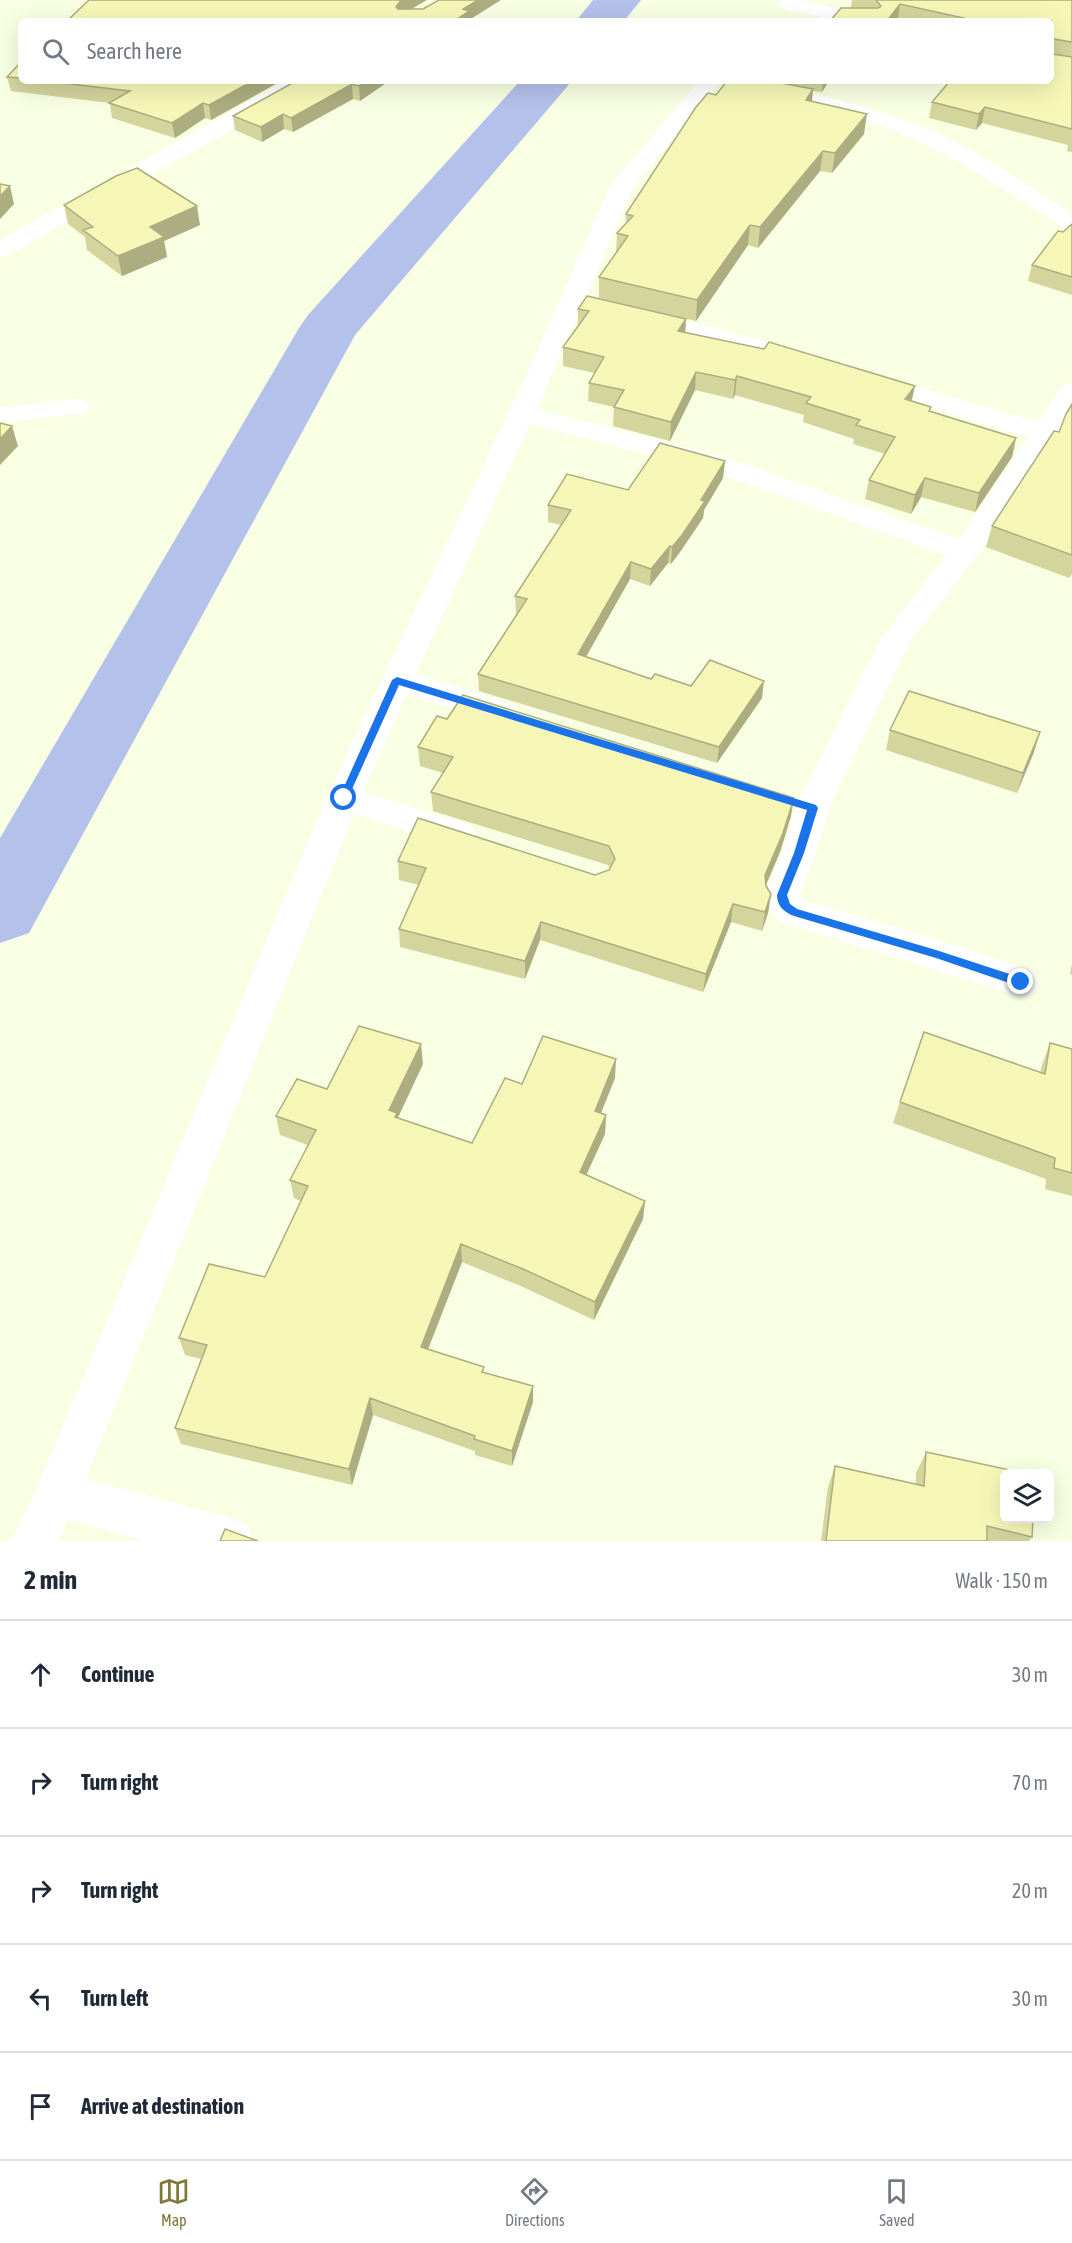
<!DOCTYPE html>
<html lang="en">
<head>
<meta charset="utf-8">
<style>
  :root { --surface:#fff; --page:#f6f6f7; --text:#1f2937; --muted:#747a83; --line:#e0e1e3; --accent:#7f7838 }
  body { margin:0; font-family:"Asap Condensed",sans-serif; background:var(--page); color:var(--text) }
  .controls { position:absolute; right:18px; bottom:18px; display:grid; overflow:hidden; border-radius:9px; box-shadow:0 6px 24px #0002 }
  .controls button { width:54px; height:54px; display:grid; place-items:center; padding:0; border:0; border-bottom:2px solid var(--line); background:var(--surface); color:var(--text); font:30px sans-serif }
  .stop { position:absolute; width:18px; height:18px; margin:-14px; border:4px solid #1a73e8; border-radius:50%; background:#fff }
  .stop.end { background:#1a73e8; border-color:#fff; box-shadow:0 2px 6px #0008 }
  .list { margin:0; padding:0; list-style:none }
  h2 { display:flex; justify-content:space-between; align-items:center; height:78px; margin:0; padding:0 24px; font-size:26px }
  h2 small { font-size:20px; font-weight:400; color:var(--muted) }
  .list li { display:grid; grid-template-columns:39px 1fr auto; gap:18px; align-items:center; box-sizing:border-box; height:108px; padding:0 24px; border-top:2px solid var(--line) }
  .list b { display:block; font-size:22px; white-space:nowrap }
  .list em { font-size:20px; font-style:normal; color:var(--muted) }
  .icon { flex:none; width:33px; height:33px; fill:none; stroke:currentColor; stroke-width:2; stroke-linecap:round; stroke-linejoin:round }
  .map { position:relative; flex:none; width:1072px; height:1541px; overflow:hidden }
  .search { position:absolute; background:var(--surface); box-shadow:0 6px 24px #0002; left:18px; right:18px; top:18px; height:66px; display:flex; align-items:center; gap:15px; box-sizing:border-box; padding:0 21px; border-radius:9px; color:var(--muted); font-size:22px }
  .sheet { height:618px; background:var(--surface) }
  nav { display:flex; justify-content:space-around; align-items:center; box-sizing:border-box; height:84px; border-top:2px solid var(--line); background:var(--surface); font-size:16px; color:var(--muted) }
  nav a { display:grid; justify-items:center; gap:3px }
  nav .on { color:var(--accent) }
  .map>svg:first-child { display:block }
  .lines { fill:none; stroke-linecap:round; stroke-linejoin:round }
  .river { fill:#b4c1ea; fill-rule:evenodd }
  .minor { fill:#fff; fill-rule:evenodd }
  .tertiary { fill:#fff; fill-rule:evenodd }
  .wall { fill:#d4d49d }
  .shaded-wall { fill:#acad80 }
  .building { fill:#f6f7b7; stroke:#acad80; stroke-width:1.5 }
  .route { fill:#1a73e8 }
</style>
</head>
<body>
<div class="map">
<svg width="1072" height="1541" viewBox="0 0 1072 1541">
  <rect width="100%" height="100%" fill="#f8ffe2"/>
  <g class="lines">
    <path class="river" d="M593,0H641L624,21H576Z
      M520,81H572L355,335L29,933L0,943V838L299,328L308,315Z"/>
    <path class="minor" d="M782,0H798L866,15L873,17L876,21H839L789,10L782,8L779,4Z
      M699,81H721L634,186L537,409L728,458L959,539L1028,437L863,388L859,382L863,376L872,374L881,376L1038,422L1063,385L1072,383V411L1059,433L986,544L910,642L832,801L816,853L800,895L806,901L936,939L1034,971L1039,982L1034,993L1021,997L781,922C772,914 764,908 764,895L782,853L798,801L882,637L946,555L708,470L530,424L416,674L512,704L517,712L512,720L501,724L407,694L363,792L471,825L476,834L471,843L459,847L354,814L86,1479L231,1518L247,1525L254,1541H146L68,1520L58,1541H11L41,1478L326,798L529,369L611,184Z
      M769,85C829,97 889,111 945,137C990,158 1030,187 1072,213V230L1064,228C1008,193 955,155 894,131C851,114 806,107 761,96L758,91L761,86Z
      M640,310L724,330L805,353L809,359L805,365L796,367L709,341L631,323L627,318L631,313Z
      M77,399L86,401L90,407L86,413L0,423V407Z"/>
    <path class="tertiary" d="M286,81H313L310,86L9,255L0,257V240Z"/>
  </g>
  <path class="wall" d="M852,0H1072V152L1067,151L1068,145L982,123L976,130L929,118L932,102L1051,21H905L851,8Z
    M21,62V81H281L211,120L205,118L175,138L112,118L110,103L11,91L7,77Z
    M296,81H389L360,101L353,99L293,132L284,129L262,142L235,130L233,116Z
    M727,81H829L822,92L813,91L812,101L864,134L832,173L820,171L758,248L748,245L696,321L599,298V277L616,253L617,233L626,223V214Z
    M64,205L200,225L164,241L167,257L122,276L87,250L85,237L68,224Z
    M1072,224V295L1028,281L1032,265Z
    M578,309L686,319L685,332L931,407L930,411L1016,438L1012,457L975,512L921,497L911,514L865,499L869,480L885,454L853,444L854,439L803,422L804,415L735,395L733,399L695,390L670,441L613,426L614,407L588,401L589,383L594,373L563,366V347L578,327Z
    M1072,404V574L1069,578L986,547L992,526L1059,432Z
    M725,461L723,478L704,510L703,518L680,552L671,564L668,563L650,586L630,579L586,656L651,679L762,698L717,763L479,691L478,674L517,613H516L515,596L561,525L548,522V505L628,490Z
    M890,730L1034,752L1017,793L886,750Z
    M418,747L791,816L780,852L766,885L771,894L768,913L762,931L731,922L703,992L540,940L525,979L400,947L399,929L419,885L399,880L398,861L595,875L609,870L610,869L608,865L433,811L431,792L443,773L420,766Z
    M1072,964V975L1070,974Z
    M1050,1043L1072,1049V1196L1045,1189L1046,1179L893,1123L900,1102L1040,1073L1042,1065Z
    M423,1064L398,1118L472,1143L522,1084L615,1078L601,1113L606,1115L605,1134L586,1175L645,1201L643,1219L594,1320L523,1287L462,1262L428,1350L484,1372L533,1386V1402L512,1466L475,1455V1451L373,1415L352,1485L181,1444L175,1428L201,1359L185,1355L179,1338L265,1277L301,1201L294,1198L290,1180L308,1145L280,1135L276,1116L327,1089Z
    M926,1452L1032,1537L1029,1541H821L828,1487L835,1466L916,1484V1473Z"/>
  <path class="shaded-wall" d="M401,0H427L401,15L396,7Z
    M478,0H501L469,20V21H454L463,9Z
    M900,4L898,19L897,21H887Z
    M253,81H281L211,120L209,105Z
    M367,81H389L360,101L359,86Z
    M823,81H829L822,92Z
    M352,84L353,99L293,132L291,118Z
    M813,89L811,108L806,100Z
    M203,103L205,118L175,138L172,123Z
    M985,107L982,123L976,130L979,114Z
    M283,114L284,129L262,142L261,127Z
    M867,114L864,134L832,173L835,153Z
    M823,151L820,171L758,248L760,227Z
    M10,186L14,204L0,219V196Z
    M197,206L200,225L164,241L167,257L122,276L118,256L150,227Z
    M750,225L748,245L696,321L697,300Z
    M686,319L685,338L678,331Z
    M696,372L695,390L670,441L671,422Z
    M737,376L735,395L733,399L735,380Z
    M915,386L911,404L905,399Z
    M12,426L18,446L0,465V439Z
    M1016,438L1012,457L975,512L979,493Z
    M725,461L723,478L704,510L703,518L680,552L671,564L672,547Z
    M925,478L921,497L911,514L915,495Z
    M670,546L668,563L650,586L651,569Z
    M631,562L630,579L578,671V654Z
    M764,681L762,698L717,763L719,747Z
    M1040,732L1034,752L1017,793L1023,773Z
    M794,798L791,816L780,852L762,894L765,875Z
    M771,894L768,913L762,931L765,912Z
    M733,904L731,922L703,992L706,974Z
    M541,922L540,940L525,979V961Z
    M421,1044L423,1064L398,1117L399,1132L389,1110Z
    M616,1059L615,1078L594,1130L595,1111Z
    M606,1115L605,1134L579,1191L580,1172Z
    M645,1201L643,1219L594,1320L595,1302Z
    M461,1244L462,1262L422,1364L421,1347Z
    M533,1386V1402L512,1466V1451Z
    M370,1398L373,1415L352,1485L349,1469Z"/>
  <path class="building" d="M89,0H401L396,7L398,9H423L439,0H478L463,9L469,11L454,21H67Z
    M876,0H1072V42L1053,39V54L1072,57V129L985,107L979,114L932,102L950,81H1051V21H977L900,4L887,21H830L841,8H878L881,6Z
    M21,62V78L7,77Z
    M45,81H253L209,105L203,103L172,123L109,103L130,91Z
    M296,81H367L359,86L352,84L291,118L283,114L261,127L233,116Z
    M727,81H770L813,89L806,100L867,114L835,153L823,151L760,227L750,225L697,300L599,277L628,236L617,233L633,216L626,214L696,107L708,93L716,95Z
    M137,168L197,206L150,227L164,237L118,256L83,230L93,227L64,205L116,176Z
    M0,184L10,186L0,196Z
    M1072,224V277L1032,265L1058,231L1063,232Z
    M587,296L686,319L678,331L764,349L769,342L915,386L905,399L931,407L929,411L1016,438L979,493L925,478L915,495L869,480L895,437L856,425L860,420L806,403L811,397L737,376L735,380L696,372L671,422L614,407L624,390L589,383L604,357L563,347L589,311L578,309Z
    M1072,404V555L992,526L1054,431L1059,432L1066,414Z
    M0,423L12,426L0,439Z
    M660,443L725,461L701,500L705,501L682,535L672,547L670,546L651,569L631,562L578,654L651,679L655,674L691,686L710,660L764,681L719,747L478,674L527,599L515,596L571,510L548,505L567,474L628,490Z
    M909,691L1040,732L1023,773L890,730Z
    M463,695L794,798L783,833L765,875L766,886L771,894L765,912L733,904L706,974L541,922L525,961L399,929L426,868L398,861L418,818L595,875L609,870L615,859L609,846L431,792L453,757L418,747L437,716L447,719Z
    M359,1026L421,1044L389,1110L397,1113L395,1117L472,1143L505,1078L522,1084L543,1036L616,1059L595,1111L606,1115L580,1172L645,1201L595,1302L523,1269L461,1244L421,1347L484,1367L482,1372L533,1386L512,1451L474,1439L475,1436L370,1398L349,1469L175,1428L207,1345L179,1338L209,1264L265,1277L308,1186L290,1180L316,1130L276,1116L297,1079L327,1089Z
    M924,1032L1045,1074L1050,1043L1072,1049V1173L1054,1168L1055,1158L900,1102Z
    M926,1452L1024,1473H1005V1518H1033L1032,1537L987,1526V1541H826L835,1466L924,1486Z
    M225,1529L258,1541H220Z"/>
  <path class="route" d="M397,677L816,805L818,808L804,853L787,895L790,904L797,909L936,950L1025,979L1026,982L1021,987L936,958L794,916C784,912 777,906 777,895L794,853L807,810L399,685L348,798L347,800H340L339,798L392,680Z"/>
</svg>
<div class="controls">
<button><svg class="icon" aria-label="layers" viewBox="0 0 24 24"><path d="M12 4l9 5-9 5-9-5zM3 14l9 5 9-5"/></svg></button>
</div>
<div class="stop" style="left:344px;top:798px"></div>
<div class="stop end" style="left:1021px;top:982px"></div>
<div class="search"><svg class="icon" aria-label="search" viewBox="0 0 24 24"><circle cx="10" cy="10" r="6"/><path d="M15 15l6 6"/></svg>Search here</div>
</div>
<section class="sheet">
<h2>2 min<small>Walk · 150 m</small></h2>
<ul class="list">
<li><svg class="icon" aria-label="ahead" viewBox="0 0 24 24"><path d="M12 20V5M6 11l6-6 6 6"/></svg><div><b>Continue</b></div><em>30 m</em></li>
<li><svg class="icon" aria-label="right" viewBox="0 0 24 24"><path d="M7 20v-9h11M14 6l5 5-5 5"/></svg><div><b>Turn right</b></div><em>70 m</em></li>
<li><svg class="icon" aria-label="right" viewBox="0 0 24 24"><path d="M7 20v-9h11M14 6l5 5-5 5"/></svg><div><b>Turn right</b></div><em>20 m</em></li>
<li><svg class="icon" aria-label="left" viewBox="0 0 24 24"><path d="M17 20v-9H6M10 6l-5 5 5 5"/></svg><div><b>Turn left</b></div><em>30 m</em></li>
<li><svg class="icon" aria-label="arrive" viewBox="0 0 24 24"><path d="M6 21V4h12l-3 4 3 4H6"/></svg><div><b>Arrive at destination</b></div></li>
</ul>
</section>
<nav>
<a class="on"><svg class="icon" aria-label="map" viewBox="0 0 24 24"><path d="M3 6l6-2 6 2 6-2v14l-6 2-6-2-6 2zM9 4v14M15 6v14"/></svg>Map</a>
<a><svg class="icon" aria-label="directions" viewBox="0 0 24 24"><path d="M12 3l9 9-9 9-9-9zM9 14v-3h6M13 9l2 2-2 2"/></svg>Directions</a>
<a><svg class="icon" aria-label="saved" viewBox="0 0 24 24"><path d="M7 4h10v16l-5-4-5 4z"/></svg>Saved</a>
</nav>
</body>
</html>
